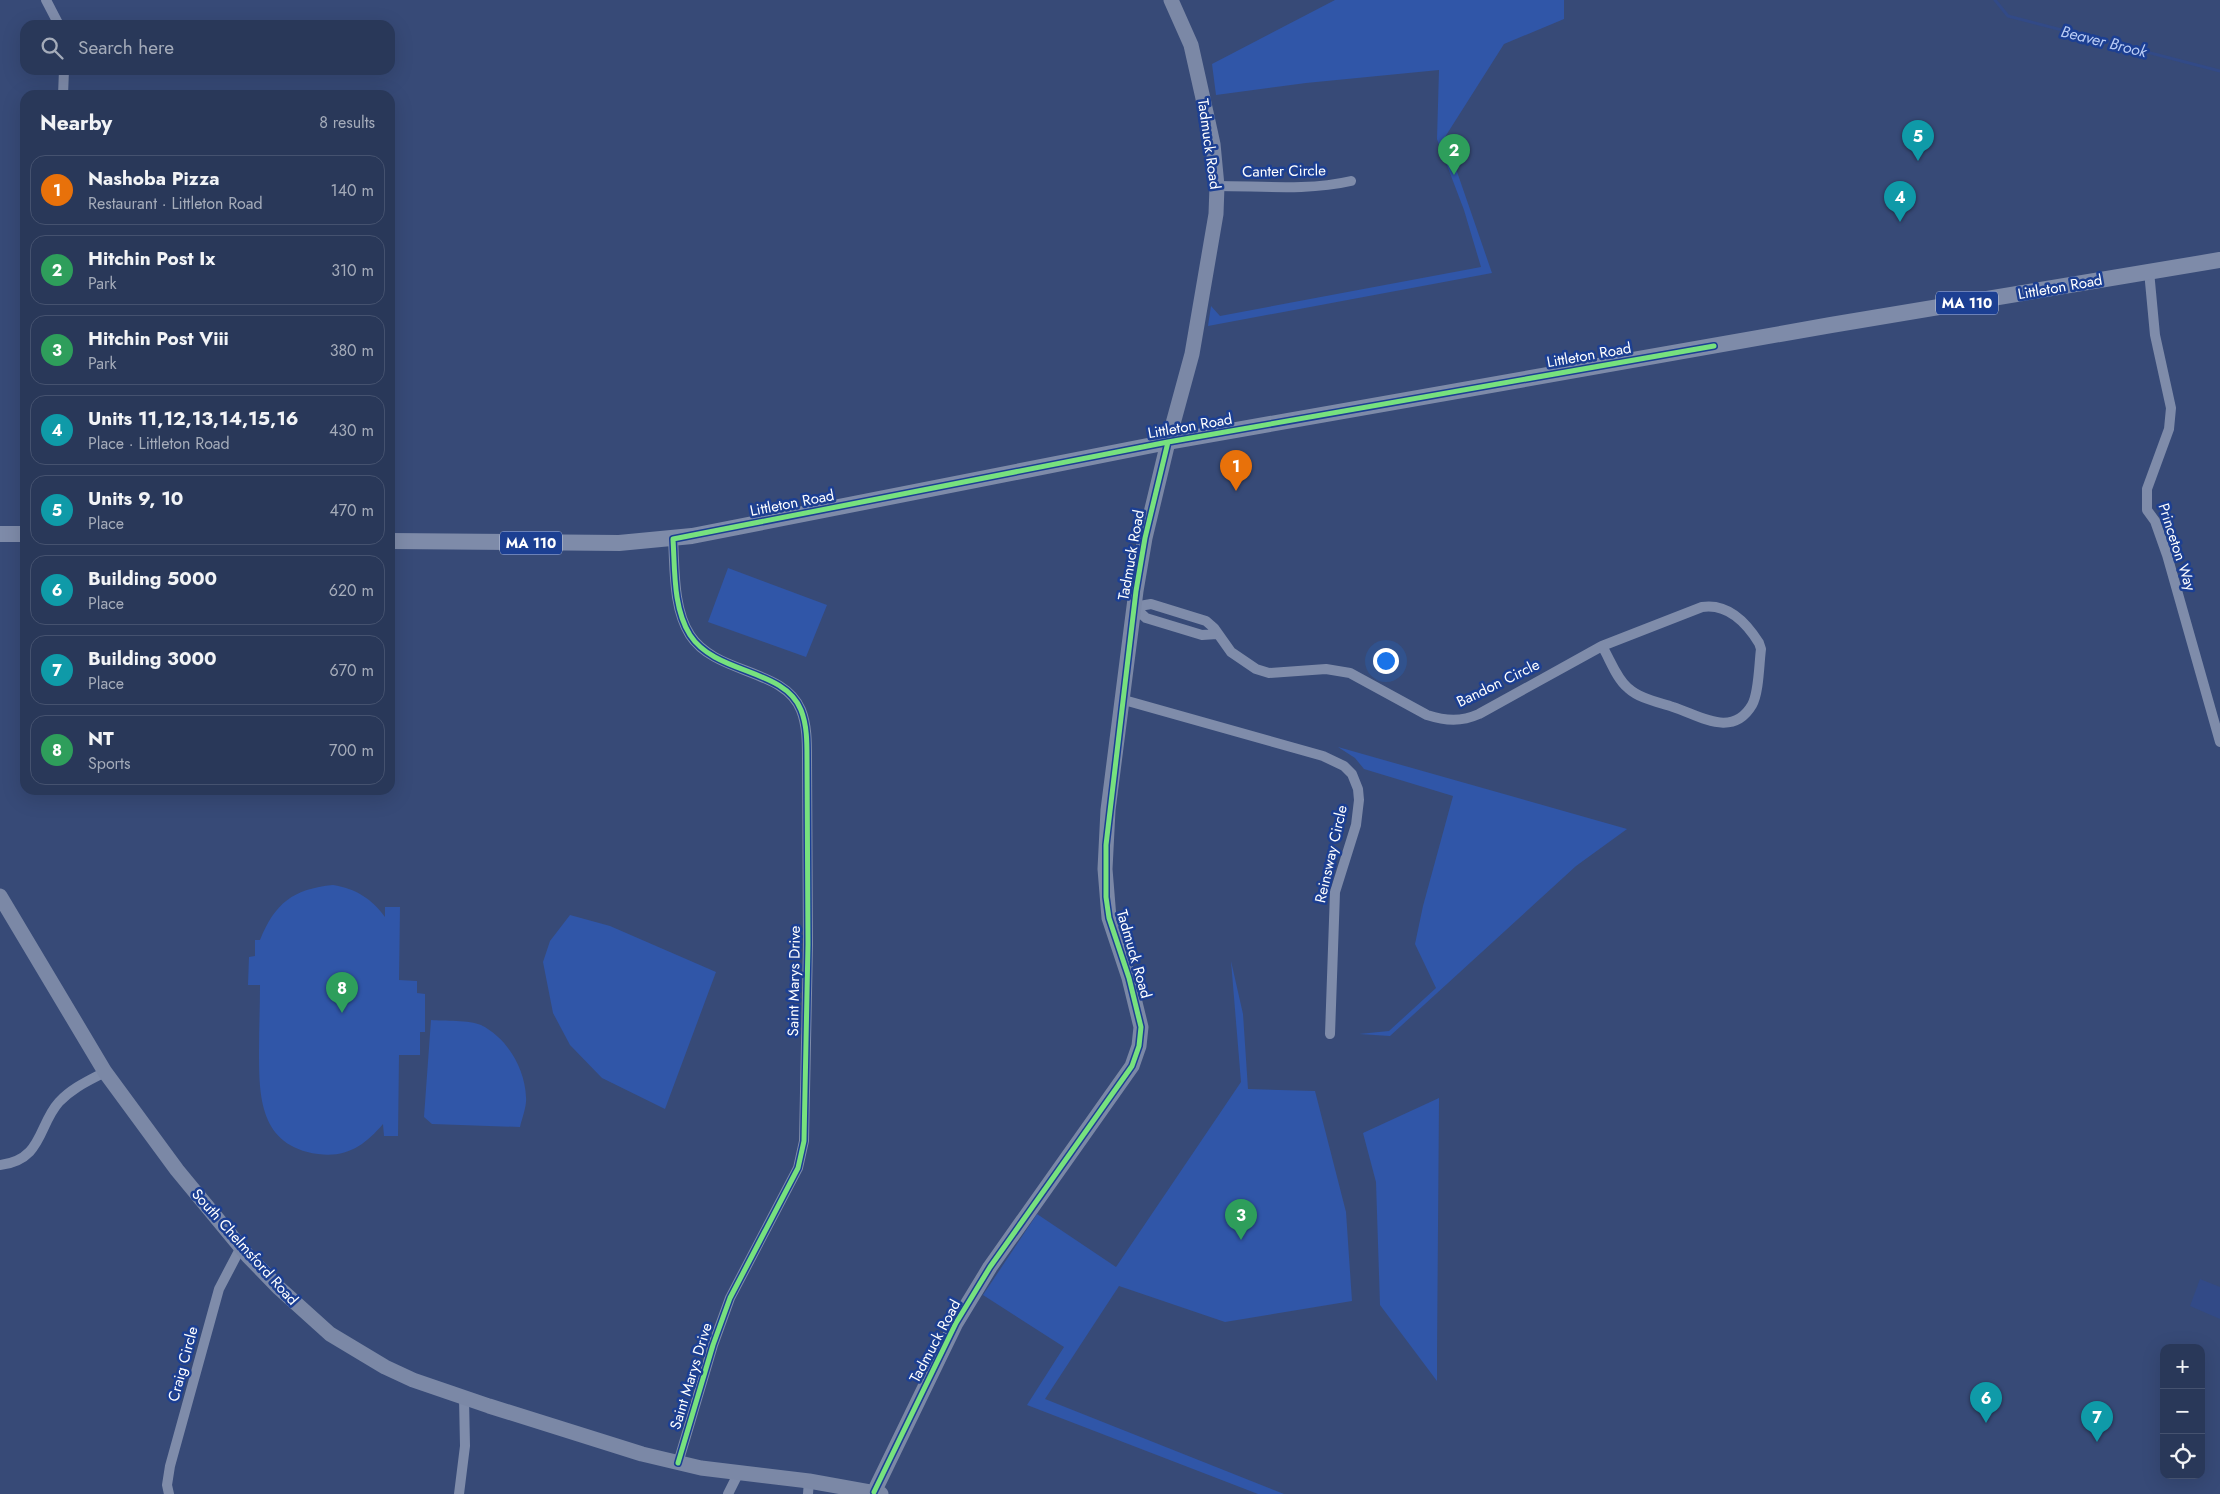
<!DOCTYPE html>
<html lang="en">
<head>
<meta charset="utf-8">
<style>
  :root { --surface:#293859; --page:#354362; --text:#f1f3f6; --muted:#a5acba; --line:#45526f; --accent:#95b2f1 }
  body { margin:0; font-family:Jost,sans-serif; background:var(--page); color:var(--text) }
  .controls { position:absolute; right:15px; bottom:15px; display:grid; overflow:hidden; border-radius:10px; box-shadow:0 5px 20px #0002 }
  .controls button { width:45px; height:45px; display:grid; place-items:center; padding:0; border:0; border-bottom:1px solid var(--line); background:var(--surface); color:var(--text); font:25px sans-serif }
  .you { position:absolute; left:1385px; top:660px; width:18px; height:18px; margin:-12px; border:4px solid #fff; border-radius:50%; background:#1a73e8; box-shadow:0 0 0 8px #1a73e833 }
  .badge { display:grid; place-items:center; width:32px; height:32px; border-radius:50%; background:var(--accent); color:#fff; font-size:16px; font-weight:700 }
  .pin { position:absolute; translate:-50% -41px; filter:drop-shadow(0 1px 2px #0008) }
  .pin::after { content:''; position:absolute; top:26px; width:18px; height:15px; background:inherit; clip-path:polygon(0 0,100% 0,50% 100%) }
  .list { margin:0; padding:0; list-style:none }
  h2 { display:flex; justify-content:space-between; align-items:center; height:65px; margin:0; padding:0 20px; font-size:21px }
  h2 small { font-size:16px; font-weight:400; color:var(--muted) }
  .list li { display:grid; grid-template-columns:32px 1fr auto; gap:15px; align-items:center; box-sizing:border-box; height:70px; margin:0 10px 10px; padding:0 10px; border:1px solid var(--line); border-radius:15px }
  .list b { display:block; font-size:19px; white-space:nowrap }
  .list p { margin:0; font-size:16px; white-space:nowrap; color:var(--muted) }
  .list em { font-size:16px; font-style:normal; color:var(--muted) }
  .icon { flex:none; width:28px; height:28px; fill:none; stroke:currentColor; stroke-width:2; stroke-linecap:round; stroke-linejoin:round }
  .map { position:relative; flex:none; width:2220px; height:1494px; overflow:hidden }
  .search { position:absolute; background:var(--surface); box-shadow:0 5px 20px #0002; left:20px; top:20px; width:375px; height:55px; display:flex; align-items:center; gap:12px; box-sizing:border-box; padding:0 18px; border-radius:15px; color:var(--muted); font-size:19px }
  .panel { position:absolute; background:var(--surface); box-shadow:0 5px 20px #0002; left:20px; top:90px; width:375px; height:705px; border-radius:15px }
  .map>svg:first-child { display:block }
  .green { fill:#3056a8 }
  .water { fill:#324a87 }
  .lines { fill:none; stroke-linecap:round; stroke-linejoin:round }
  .stream { stroke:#324a87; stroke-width:3 }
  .street { stroke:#7f8caa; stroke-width:10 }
  .secondary { stroke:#7b88a6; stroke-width:15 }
  .primary { stroke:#7e8ba9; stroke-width:16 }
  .cycleway-casing { stroke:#1c3f92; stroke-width:8 }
  .cycleway { stroke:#77e17e; stroke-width:5 }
  .labels { text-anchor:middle; stroke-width:5; stroke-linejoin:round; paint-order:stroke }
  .shield { fill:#1c3f92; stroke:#bbc5de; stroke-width:1 }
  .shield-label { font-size:14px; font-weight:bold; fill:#fff }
  .street-label { font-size:15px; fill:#fff; stroke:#1c3f92 }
  .water-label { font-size:16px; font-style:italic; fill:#b9ccf5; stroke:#1c3f92 }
</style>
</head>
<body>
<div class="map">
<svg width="2220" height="1494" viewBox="0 0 2220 1494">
  <rect width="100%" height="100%" fill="#374a77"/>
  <path class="green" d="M1335,0H1564V19L1504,44L1445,137L1492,273L1208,326L1211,306L1220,316L1481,267L1464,210L1437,139L1439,70L1306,83L1216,95L1212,64Z
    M728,568L827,605L806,657L708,622Z
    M1338,747L1627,829L1576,866L1390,1036L1359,1034L1389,1031L1436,988L1415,944L1423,906L1453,796L1364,769L1355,758Z
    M333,885C356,889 371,898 385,917V907H400L399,980L417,981V993L425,994V1032H420V1055H399L398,1136H384L383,1124C365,1145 347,1158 318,1154C259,1146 259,1096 259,1050C259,1028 260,1007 260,985H248L249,957L255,956V940H260C275,903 293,889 333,885Z
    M570,915L610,926L716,972L665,1109L602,1078L570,1045L553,1013L543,962L550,941Z
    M1231,961L1243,1014L1248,1089L1315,1091L1346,1212L1352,1301L1225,1322L1119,1286L1045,1399L1284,1494H1258L1027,1405L1064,1347L983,1295L1037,1214L1116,1267L1241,1082Z
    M431,1020C443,1021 470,1020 481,1025C507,1038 525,1068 526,1097C527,1106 522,1118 520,1127L432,1124L424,1117Z
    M1439,1098L1437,1354V1381L1380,1305L1376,1182L1363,1133Z"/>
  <path class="water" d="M2200,1279L2220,1287V1319L2190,1306Z"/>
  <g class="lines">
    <path class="stream" d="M1995,0L2008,16L2220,71"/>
    <path class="street" d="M46,0L59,25
      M63,95L64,70
      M1217,186C1261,186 1308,191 1351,181
      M2149,271L2155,335L2171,408L2169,429L2147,489V510L2155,521L2167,555L2220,742
      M673,539C675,570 673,608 690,635C716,675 784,668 801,710C807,725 807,742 807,758L808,944L804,1141L798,1168L730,1298L713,1345L678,1463
      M1134,607L1151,604L1206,621L1214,628L1231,652L1256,669L1269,673L1326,669L1350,673L1427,715C1446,721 1461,722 1479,714L1602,646L1702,607C1728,603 1746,622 1759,643L1761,649C1759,664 1759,693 1752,705C1732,739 1699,715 1673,707C1658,702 1640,699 1628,688C1616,678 1610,659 1602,646
      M1134,607L1146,618L1202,635L1217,634
      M1124,700L1323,756L1344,766L1352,774L1358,789L1359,800L1356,825L1335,892L1330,1034
      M0,1165C43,1160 38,1125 59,1102C72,1088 88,1081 105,1072
      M169,1494L167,1485L170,1466L219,1289L241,1247
      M459,1494L465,1446L464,1398
      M728,1494L739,1472
      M808,1494L809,1481"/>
    <path class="secondary" d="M0,896L105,1072L177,1170L248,1256L279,1288L330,1334L385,1367L413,1380L489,1406L642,1454L701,1468L809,1481L881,1494
      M874,1492L956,1323L990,1267L1132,1066L1139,1046L1141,1027L1129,978L1109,918L1105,869L1108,810L1136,591L1145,538L1168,442L1192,354L1216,214L1217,186L1213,144L1202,94L1191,45L1171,0"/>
    <path class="primary" d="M0,534H25
      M390,541L619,543L692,536L1168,442L1831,325L2220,260"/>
    <defs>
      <path id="cycleway" d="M678,1463L713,1345L730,1298L798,1168L804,1141L808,944L807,758C807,742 807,725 801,710C784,668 716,675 690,635C673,608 675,570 673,539L1168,442L1714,346
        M874,1492L956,1323L990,1267L1132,1066L1139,1046L1141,1027L1129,978L1109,918L1106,897V845L1136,591L1145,538L1168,442"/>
    </defs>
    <use href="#cycleway" class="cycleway-casing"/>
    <use href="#cycleway" class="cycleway"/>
  </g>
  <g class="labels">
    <g class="shield">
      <rect x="1936" y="291.5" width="62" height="23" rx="4"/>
      <rect x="500" y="531.5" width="62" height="23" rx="4"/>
    </g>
    <g class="shield-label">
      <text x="1967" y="308">MA 110</text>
      <text x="531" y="548">MA 110</text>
    </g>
    <g class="street-label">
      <text transform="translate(1209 144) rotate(82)" y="5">Tadmuck Road</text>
      <text transform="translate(1284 171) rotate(-1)" y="5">Canter Circle</text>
      <text transform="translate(2060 287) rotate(-10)" y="5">Littleton Road</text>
      <text transform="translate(1589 355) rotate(-10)" y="5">Littleton Road</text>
      <text transform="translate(1190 426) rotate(-10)" y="5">Littleton Road</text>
      <text transform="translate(792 503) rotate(-11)" y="5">Littleton Road</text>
      <text transform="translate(2177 547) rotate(72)" y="5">Princeton Way</text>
      <text transform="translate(1131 555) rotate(-80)" y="5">Tadmuck Road</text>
      <text transform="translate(1498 683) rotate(-26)" y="5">Bandon Circle</text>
      <text transform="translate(1331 854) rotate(-77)" y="5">Reinsway Circle</text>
      <text transform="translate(1134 954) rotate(74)" y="5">Tadmuck Road</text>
      <text transform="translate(794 981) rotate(-89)" y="5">Saint Marys Drive</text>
      <text transform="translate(245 1247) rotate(48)" y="5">South Chelmsford Road</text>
      <text transform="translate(935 1341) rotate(-62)" y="5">Tadmuck Road</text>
      <text transform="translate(183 1364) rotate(-75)" y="5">Craig Circle</text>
      <text transform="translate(691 1376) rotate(-73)" y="5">Saint Marys Drive</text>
    </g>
    <g class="water-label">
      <text transform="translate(2104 41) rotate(14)" y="6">Beaver Brook</text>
    </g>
  </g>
</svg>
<div class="controls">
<button>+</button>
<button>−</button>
<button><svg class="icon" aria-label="locate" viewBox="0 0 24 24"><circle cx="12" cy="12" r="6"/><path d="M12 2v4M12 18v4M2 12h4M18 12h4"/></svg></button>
</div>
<div class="you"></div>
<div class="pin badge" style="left:1236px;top:491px;background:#e8710a">1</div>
<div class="pin badge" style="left:1454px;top:175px;background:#2e9e5b">2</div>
<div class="pin badge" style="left:1241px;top:1240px;background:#2e9e5b">3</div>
<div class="pin badge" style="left:1900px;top:222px;background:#0f9aa8">4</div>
<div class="pin badge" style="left:1918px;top:161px;background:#0f9aa8">5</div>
<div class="pin badge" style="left:1986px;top:1423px;background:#0f9aa8">6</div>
<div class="pin badge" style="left:2097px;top:1442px;background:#0f9aa8">7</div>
<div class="pin badge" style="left:342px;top:1013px;background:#2e9e5b">8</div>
<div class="search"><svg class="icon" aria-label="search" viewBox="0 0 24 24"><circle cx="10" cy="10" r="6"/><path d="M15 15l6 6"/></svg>Search here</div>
<section class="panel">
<h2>Nearby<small>8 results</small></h2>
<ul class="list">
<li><span class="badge" style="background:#e8710a">1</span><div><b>Nashoba Pizza</b><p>Restaurant · Littleton Road</p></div><em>140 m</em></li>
<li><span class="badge" style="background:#2e9e5b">2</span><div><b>Hitchin Post Ix</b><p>Park</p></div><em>310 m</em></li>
<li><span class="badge" style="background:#2e9e5b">3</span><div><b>Hitchin Post Viii</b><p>Park</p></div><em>380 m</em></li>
<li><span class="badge" style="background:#0f9aa8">4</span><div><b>Units 11,12,13,14,15,16</b><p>Place · Littleton Road</p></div><em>430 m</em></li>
<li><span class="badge" style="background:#0f9aa8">5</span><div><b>Units 9, 10</b><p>Place</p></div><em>470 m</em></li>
<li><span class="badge" style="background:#0f9aa8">6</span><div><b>Building 5000</b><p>Place</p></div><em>620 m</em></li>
<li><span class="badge" style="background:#0f9aa8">7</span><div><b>Building 3000</b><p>Place</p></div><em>670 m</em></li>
<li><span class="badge" style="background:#2e9e5b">8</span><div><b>NT</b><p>Sports</p></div><em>700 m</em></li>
</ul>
</section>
</div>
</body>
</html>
